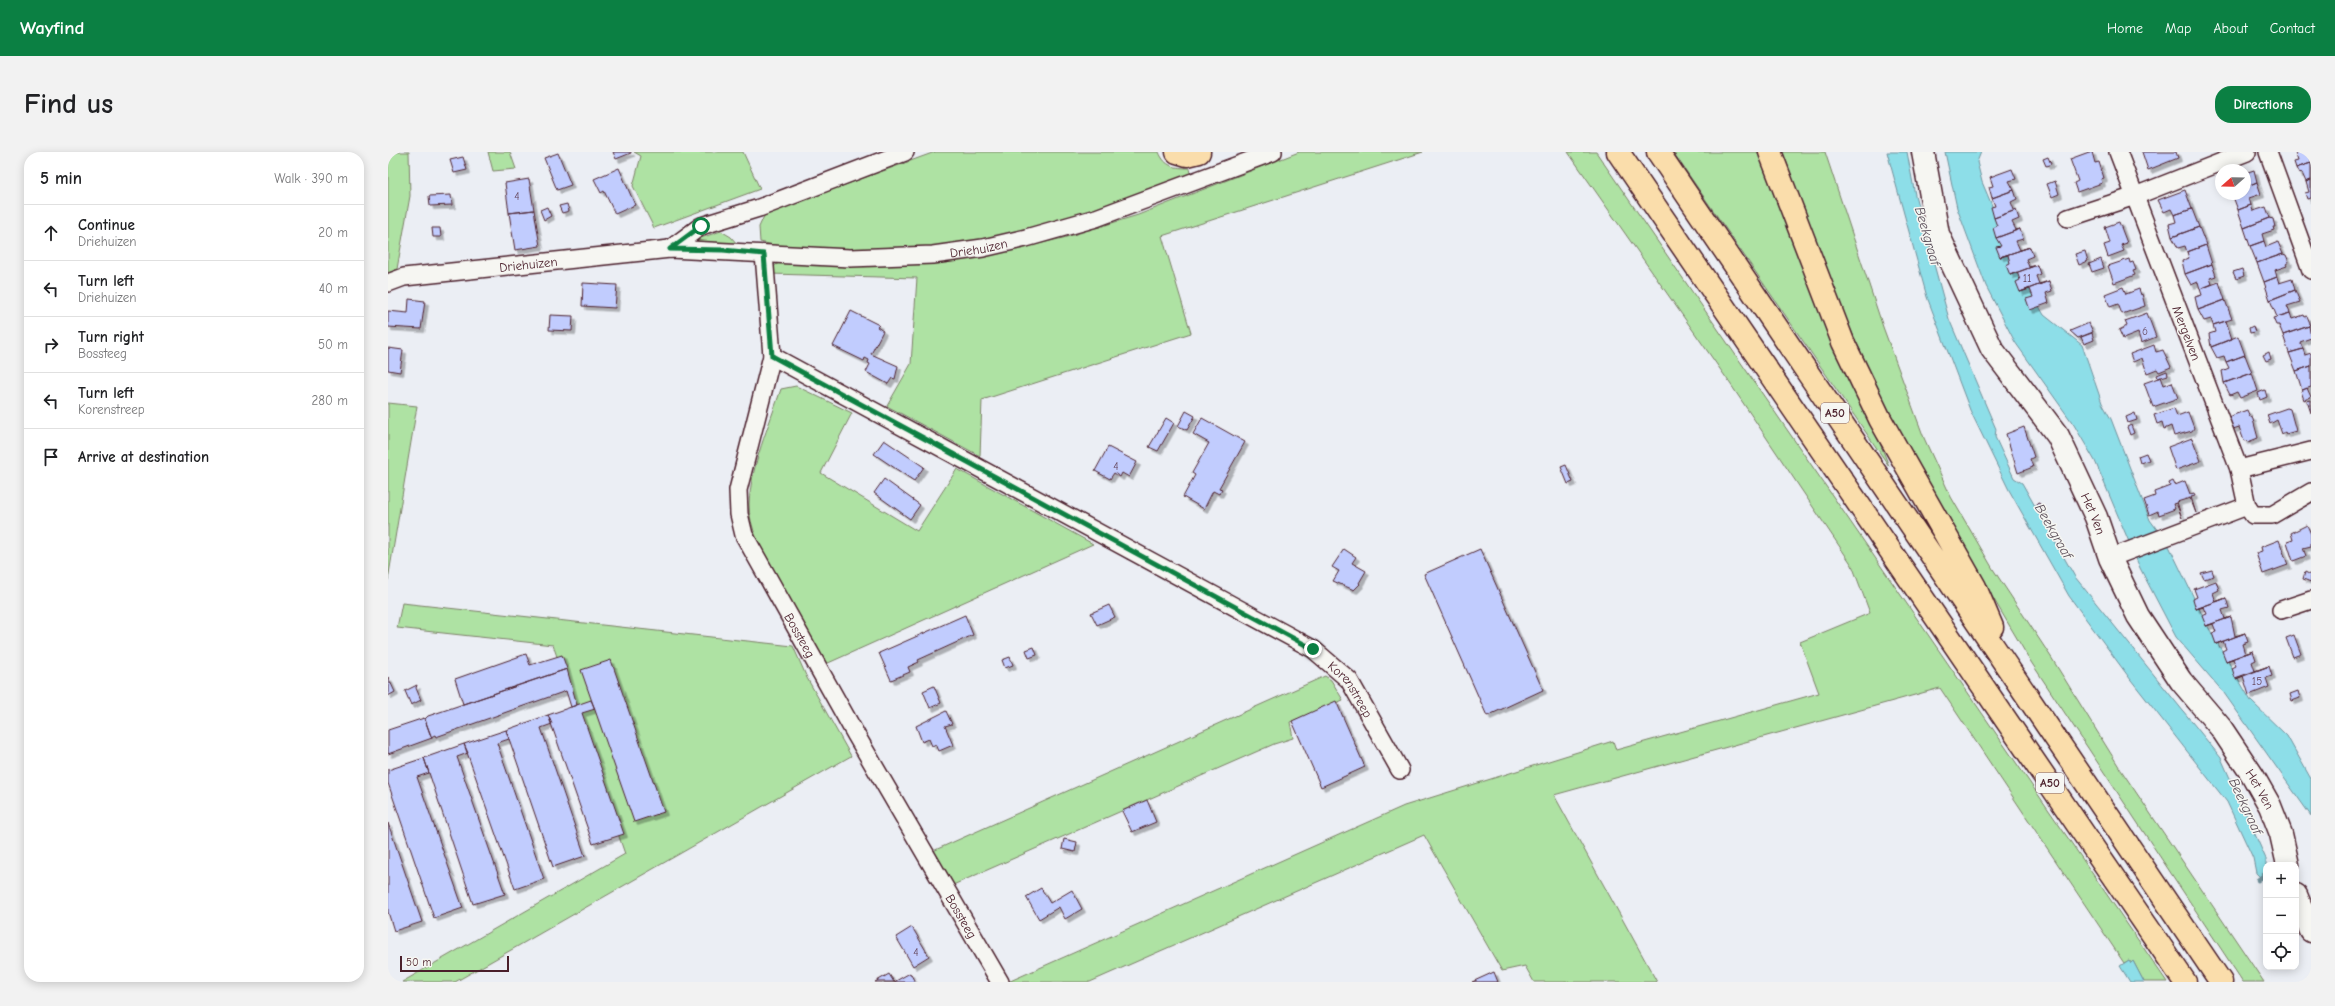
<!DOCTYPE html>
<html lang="en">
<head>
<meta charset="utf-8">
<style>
  :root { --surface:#fff; --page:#f2f2f2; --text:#202124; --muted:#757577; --line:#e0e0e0; --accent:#0b8043 }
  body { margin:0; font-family:"Comic Neue",sans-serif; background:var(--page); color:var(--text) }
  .controls { position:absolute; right:12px; bottom:12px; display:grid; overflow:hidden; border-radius:8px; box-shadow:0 2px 10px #0003 }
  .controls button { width:36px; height:36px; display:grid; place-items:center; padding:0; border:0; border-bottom:1px solid var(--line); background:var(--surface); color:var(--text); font:20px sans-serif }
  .compass { position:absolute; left:1827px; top:12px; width:36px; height:36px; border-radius:50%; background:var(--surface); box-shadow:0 2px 10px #0003; rotate:250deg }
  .scale { position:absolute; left:12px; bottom:10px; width:109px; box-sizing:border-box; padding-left:4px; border:2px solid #4a1f2b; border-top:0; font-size:11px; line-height:14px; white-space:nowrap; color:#4a1f2b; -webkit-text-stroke:3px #f6f6f2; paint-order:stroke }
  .stop { position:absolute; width:12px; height:12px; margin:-9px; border:3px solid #0b8043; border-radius:50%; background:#fff }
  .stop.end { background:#0b8043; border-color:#fff; box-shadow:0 1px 4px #0008 }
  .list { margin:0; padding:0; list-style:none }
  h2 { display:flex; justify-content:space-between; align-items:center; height:52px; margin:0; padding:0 16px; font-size:17px }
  h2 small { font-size:13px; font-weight:400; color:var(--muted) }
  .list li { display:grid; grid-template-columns:26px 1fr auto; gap:12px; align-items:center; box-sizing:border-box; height:56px; padding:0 16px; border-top:1px solid var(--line) }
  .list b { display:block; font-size:15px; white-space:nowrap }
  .list p { margin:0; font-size:13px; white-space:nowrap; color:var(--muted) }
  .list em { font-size:13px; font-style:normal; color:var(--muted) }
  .icon { flex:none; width:22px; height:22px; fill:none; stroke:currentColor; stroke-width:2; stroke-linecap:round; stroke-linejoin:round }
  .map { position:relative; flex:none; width:1923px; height:830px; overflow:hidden; border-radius:16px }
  header { display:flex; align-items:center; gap:24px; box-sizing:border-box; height:56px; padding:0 20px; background:var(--accent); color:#fff }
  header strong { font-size:19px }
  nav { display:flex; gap:22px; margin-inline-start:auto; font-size:14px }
  .intro { display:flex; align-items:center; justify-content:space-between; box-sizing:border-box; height:96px; padding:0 24px }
  h1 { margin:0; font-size:28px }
  .button { padding:10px 18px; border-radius:16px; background:var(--accent); color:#fff; font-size:14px; font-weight:700 }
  main { display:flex; gap:24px; padding:0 24px }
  aside { flex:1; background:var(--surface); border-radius:16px; box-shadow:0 2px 10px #0003 }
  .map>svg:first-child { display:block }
  .green { fill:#aee2a3; stroke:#7c8067 }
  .water { fill:#8ddee8; stroke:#72929c }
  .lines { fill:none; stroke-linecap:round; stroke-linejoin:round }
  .stream { stroke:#72929c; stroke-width:4.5 }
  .building { fill:#c1ccfe; stroke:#4a1f2b; filter:url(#shadow) }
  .minor-casing { stroke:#4a1f2b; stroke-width:20 }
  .tertiary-casing { stroke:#4a1f2b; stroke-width:25 }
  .motorway-casing { stroke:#4a1f2b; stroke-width:25 }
  .minor { stroke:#f6f6f2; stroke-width:17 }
  .tertiary { stroke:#f6f6f2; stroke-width:22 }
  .motorway { stroke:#faddab; stroke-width:22 }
  .route { stroke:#0b8043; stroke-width:5 }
  .labels { text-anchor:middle; stroke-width:3; stroke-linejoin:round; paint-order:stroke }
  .number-label { font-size:11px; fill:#684a60 }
  .shield { fill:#f6f6f2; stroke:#7e6067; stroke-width:1 }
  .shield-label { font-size:12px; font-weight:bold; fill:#4a1f2b }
  .street-label { font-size:13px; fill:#4a1f2b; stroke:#f6f6f2 }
  .water-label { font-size:14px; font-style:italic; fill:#5b4f5a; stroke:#f6f6f2 }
</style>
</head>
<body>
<header>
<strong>Wayfind</strong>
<nav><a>Home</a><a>Map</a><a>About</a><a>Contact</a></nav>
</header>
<div class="intro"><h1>Find us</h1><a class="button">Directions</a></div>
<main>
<aside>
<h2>5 min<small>Walk · 390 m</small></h2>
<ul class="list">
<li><svg class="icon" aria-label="ahead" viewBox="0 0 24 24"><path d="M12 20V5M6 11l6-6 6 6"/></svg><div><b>Continue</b><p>Driehuizen</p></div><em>20 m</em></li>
<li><svg class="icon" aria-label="left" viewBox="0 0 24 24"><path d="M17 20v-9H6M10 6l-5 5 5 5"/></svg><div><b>Turn left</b><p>Driehuizen</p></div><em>40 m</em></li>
<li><svg class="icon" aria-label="right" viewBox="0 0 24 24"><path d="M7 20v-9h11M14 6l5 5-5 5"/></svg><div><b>Turn right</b><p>Bossteeg</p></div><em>50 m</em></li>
<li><svg class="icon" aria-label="left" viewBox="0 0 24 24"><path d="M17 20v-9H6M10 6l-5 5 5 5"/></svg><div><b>Turn left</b><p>Korenstreep</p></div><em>280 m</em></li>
<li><svg class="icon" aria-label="arrive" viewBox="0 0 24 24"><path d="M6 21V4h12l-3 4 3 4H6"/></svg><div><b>Arrive at destination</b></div></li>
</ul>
</aside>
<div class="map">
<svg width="1923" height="830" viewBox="0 0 1923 830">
  <defs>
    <filter id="shadow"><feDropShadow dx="3.5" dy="3.5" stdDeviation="0" flood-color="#0004"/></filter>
  </defs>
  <rect width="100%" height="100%" fill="#ebeef4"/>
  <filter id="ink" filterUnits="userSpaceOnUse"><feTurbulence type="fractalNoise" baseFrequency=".025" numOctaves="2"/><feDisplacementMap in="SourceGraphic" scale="8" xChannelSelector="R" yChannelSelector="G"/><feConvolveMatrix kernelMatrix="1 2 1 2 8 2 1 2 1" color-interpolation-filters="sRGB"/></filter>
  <g filter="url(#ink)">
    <path class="green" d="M0,0H21L22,44L9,117L0,121Z
      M100,0H122L128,17L105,19Z
      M246,0H355L372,37L266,76L245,34L253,4Z
      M547,0H771C777,15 787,16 802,16L803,21L637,84L523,99L404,97L372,90L371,75L377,62Z
      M911,0H1035L774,84L803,181L594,248L592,304L499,254L523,212L529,126L382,122L386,114L395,109L625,98L675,86L750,63Z
      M1180,0H1208L1779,830H1756L1745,809L1743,811L1741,808L1736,811L1552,536L1166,643L1269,830H1146L1137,814L1114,819L1036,683L702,830H620L1016,654L1225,589L1228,598L1431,541L1412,490L1482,461L1464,413L1339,227Z
      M1285,0H1376L1501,314Z
      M1395,0H1437L1495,175L1536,286L1563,345L1605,417L1663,505L1733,618L1876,830H1855L1643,510L1518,299L1442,132Z
      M333,79L343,85L350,93L301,90Z
      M408,234L464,261L433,321L529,379L569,317L705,392L438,512C416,475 360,393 361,352C363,313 381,274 393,237Z
      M0,251L29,254L0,428Z
      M14,451L405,494L419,526L463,604L67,830H14L237,702L165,493L9,476Z
      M937,524L943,528L955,548L902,570L905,586L886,592L565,733L545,699Z"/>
    <path class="water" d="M1499,0H1519L1527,43L1561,167L1608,277L1607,285L1626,326L1634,331L1687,425L1833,606L1878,707V731L1868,721L1865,706L1839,650L1743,528L1681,444L1621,338L1582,258L1539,145Z
      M1557,0H1593L1589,10L1594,30L1633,122L1656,163L1694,193L1714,251L1723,267L1762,368L1781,394L1819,473L1863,549L1899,584L1923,627V664L1836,541L1788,485L1752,416L1707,309L1686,273L1627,190L1598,134L1569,56Z
      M1741,808L1743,811L1745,809L1756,830H1742L1732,814Z"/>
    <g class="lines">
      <path class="stream" d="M1870,728L1876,723"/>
    </g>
    <path class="building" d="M225,0H243V1L228,7Z
      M1701,0H1704L1707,11L1711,10L1716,26L1713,27L1714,31L1689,40L1686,31L1690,29L1682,7Z
      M1754,0H1788L1790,6L1760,18Z
      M1907,0H1923V11L1908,16L1906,10L1910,9Z
      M170,1L183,33L169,38L156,6Z
      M75,5L79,18L66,21L62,8Z
      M1660,5L1663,12L1658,14L1655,7Z
      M1923,11V28L1918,30L1914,21L1911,22L1908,16Z
      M231,16L247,53L227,62L216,39L213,41L206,27Z
      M1624,17L1628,27L1621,29L1626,38L1604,46L1601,35L1605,34L1602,25Z
      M1866,18L1869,30L1857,35V21Z
      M141,27L146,58L121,61L117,31Z
      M1923,28V46L1919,47L1917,41L1921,40L1918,30Z
      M1667,29L1671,42L1664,45L1659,32Z
      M1869,30L1873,42L1861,46L1863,53L1850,58L1844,42H1857V35Z
      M1626,38L1629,47L1623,50L1626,58H1628L1606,66L1603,55L1607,54L1604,46Z
      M1797,38L1804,57L1786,63L1783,57L1776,60L1770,48Z
      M63,43L64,53L42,54L41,44Z
      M179,52L181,59L174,61L171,54Z
      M1863,53L1865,59L1878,55L1882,66L1856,76L1850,58Z
      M159,55L163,64L156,68L152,58Z
      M1804,57L1811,75L1784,85L1781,72L1788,70L1786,63Z
      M146,58L152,94L127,98L121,61Z
      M1628,58L1631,67L1624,70L1628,78L1632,77L1608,86L1605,76L1609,74L1606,66Z
      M1882,66L1885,67L1887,75H1885L1886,78L1874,82L1876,89L1862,94L1856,76Z
      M1731,70L1739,91L1733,93L1736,99L1720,105L1716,93L1722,91L1717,75Z
      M1811,75L1818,93L1799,100L1797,94L1790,96L1784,85Z
      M44,76H52L53,85H45Z
      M1632,77L1635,87L1628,89L1632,98L1642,95L1612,105L1608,95L1613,94L1608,86Z
      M1876,89L1878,95L1890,90L1895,102L1869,111L1862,94Z
      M1818,93L1824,112L1797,122L1794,109L1801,106L1799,100Z
      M1642,95L1645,104L1638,107L1641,115L1649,113L1622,123L1618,113L1622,111L1620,103L1612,105Z
      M1697,99L1700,109L1691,113L1687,102Z
      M1895,102L1898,103L1901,110L1898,112L1899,114L1887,118L1889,125L1876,130L1869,111Z
      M1713,107L1716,116L1704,120L1701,112Z
      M1741,107L1742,111L1745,110L1748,118L1745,119L1747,123L1726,131L1720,114Z
      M1824,112L1828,124L1822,126L1824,132L1812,137L1810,130L1803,133L1797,122Z
      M1649,113L1652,122L1648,124L1651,132L1661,129L1632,140L1628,130L1632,128L1629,120L1622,123Z
      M1854,117L1856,124L1848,127L1845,120Z
      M1889,125L1891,131L1904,127L1907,138L1882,148L1876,130Z
      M1661,129L1664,139L1658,141L1661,151L1642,158L1638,147L1645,145L1642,137L1632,140Z
      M1831,130L1837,148L1810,158L1807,145L1814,143L1812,137Z
      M195,131L229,133L227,156L194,154Z
      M1735,135L1738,142L1751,137L1753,143L1754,142L1757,154L1734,162L1730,152L1722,155L1717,142Z
      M1907,138L1912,150L1899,154L1902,161L1889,165L1882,148Z
      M21,147L37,149L33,177L0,175V159L20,161Z
      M1837,148L1844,167L1825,173L1823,167L1816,169L1810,158Z
      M463,159L491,173L489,175L495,179L483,202L510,214L507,227L504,226L500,232L478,220L482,212L480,211L481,208L477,206L476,209L445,194Z
      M1759,161L1768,185L1753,191L1750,181L1735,187L1731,178L1739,174L1737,169Z
      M1902,161L1904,167L1916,163L1917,165L1919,164L1922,171L1921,174L1895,183L1891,173H1888L1885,166Z
      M162,163L185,164L184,179L161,178Z
      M1838,169L1844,187L1823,195L1821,182L1827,180L1825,173Z
      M1701,171L1705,180L1690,186L1682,179Z
      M1865,174L1867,180L1862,181L1861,176Z
      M1921,174L1923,186L1912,190L1915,197L1901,201L1895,183Z
      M1704,181L1706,188L1696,192L1693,185Z
      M1850,184L1857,203L1838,210L1836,204L1829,206L1823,195Z
      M1766,193L1768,200L1775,198L1783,215L1771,220L1769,217L1759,221L1754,206L1745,210L1742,202Z
      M0,196L15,198L12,220L0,218Z
      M1915,197L1917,203L1923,201V214L1908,219L1901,201Z
      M1881,200L1883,207L1878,209L1875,203Z
      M1857,203L1864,221L1836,231L1834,219L1841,216L1838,210Z
      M1923,214V235L1914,238L1908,219Z
      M1779,219L1780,223L1770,226L1769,223Z
      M1864,221L1870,239L1852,246L1849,240L1842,243L1836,231Z
      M1773,225L1776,233L1784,230L1790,246L1765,255L1756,231Z
      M1919,236L1923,245L1916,248L1913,239Z
      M1877,238L1879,245L1872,248L1870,241Z
      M1923,248V261L1919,249Z
      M1786,256L1789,264L1800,260L1806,276L1804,279L1786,284L1783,274L1776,277L1774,270L1769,272L1766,263Z
      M1899,256L1902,257L1908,279L1898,282L1897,280L1894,282L1889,268L1882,272L1879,263Z
      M1859,258L1862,265L1864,264L1870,286L1860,290L1859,288L1856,289L1851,275L1845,277L1840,265Z
      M798,259L807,264L799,278L790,274Z
      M1747,261L1749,268L1740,271L1738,265Z
      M778,266L786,271L770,299L761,295Z
      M814,266L857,290L831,336L834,337L831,342L825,339L816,357L795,345L807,323L804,321L821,291L805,282Z
      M1743,273L1746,281L1742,283L1739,275Z
      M1636,275L1646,305L1642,307L1645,315L1630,321L1618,282Z
      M1804,286L1813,309L1788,318L1780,295Z
      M496,288L536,315L526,329L486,302Z
      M720,295L749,310L741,325L734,321L732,325L726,321L722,327L707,319Z
      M1758,301L1761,308L1752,311L1750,304Z
      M1178,313L1185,330L1180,332L1173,315Z
      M496,327L532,353L522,367L486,341Z
      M1785,329L1787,333L1797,329L1802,342L1806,341L1807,344L1803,345L1808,361L1802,346L1789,350L1794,366L1788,351L1785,352L1787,357L1771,363L1770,359L1761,363L1756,348L1767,344L1766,340L1782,334L1781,331Z
      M1651,351L1656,359L1653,360L1648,352Z
      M1919,373L1923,382V394L1915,396L1918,404L1905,409L1899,390L1905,388L1903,381Z
      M1891,388L1900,413L1875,422L1868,401L1874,399L1873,395Z
      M956,397L968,405L964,411L978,419L971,431L972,432L966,438L945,429L951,419L944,415Z
      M1092,397L1155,538L1099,564L1036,422Z
      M1824,418L1826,424L1816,427L1813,421Z
      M1917,420L1923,423V430L1915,427Z
      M1828,429L1831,438L1825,441L1828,450L1838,446L1808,457L1805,447L1809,445L1806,437Z
      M1838,446L1841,456L1834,458L1837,467L1843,465L1818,474L1814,464L1819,462L1816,455L1808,457Z
      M721,453L727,465L709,473L703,461Z
      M577,463L585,483L530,508L531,510L520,515L522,520L503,528L491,501Z
      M1843,465L1847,484L1857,481L1828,492L1824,481L1828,480L1825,472L1818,474Z
      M1857,481L1860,490L1854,492L1857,502L1865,499L1838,509L1834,499L1838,497L1835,489L1828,492Z
      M1906,483L1913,502L1905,505L1898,486Z
      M646,495L649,503L641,506L638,498Z
      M1865,499L1868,508L1864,510L1867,519L1881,514L1847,526L1844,516L1848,514L1845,507L1838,509Z
      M138,502L142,513L174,503L179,517L75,552L67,527Z
      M622,505L625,513L617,516L614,508Z
      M223,508L276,660L246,670L193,518Z
      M1881,514L1884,524L1878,526L1881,535L1861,543L1855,524L1848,527Z
      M179,517L189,553L183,555L178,539L48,585L47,583L43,585L37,567L40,564Z
      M0,525L7,540L0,544Z
      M29,533L28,536L33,548L23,553L17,539Z
      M546,534L553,551L542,556L535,539Z
      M1910,539L1912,546L1904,549L1902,542Z
      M203,548L207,557L194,561L236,682L205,692L160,563Z
      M948,549L977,615L933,635L904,569Z
      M558,559L564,572L557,574L565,593L551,599L548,592L544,594L541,587L534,590L528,574Z
      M160,563L164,572L153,576L197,704L165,715L118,578Z
      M36,566L44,586L0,602V578Z
      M118,578L121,587L109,591L156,727L127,737L76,592Z
      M76,592L80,601L69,605L117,742L85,752L36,606Z
      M36,606L41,621L29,625L75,756L46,766L0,631V618Z
      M759,648L768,670L744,680L734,659Z
      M0,671L34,770L6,779L0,760Z
      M676,687L689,690L687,700L674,697Z
      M653,736L662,751L684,738L694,757L677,767L671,755L651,767L638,745Z
      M524,775L541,804L525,814L508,785Z
      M1106,820L1110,830H1084Z
      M522,821L527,830H487L501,822L506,830Z"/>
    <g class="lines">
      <defs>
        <g id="minor">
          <path d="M1880,0L1923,118"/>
          <path d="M1680,66L1747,44L1859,0"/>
          <path d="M282,97L313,74L371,56L517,0"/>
          <path id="s1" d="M376,102L384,204L350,338L351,362L356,383L468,583L612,830"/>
          <path id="s2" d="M0,131L16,125L282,97L462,106L545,103L595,96L638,86L708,66L885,0"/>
          <path id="s3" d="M384,204L925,497L961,528L1012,618"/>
          <path d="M1851,317L1923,299"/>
          <path d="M1859,354L1865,363H1884L1923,340"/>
          <path d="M1722,406L1859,354L1851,317L1730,0"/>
          <path d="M1893,458L1923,448"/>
        </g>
        <g id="tertiary">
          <path id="s4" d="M1535,0L1550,82L1604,197L1670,284L1708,365L1722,406L1750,464L1793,529L1833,576L1865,624L1882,654L1893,682L1900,713"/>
          <path d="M1908,743L1923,779"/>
        </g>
        <path id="motorway" d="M789,0L799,3L811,0
          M1230,0L1797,830
          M1270,0L1833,830
          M1382,0L1455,190L1492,267L1587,435L1604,475"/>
      </defs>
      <use href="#minor" class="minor-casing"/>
      <use href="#tertiary" class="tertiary-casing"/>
      <use href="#motorway" class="motorway-casing"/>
      <use href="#minor" class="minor"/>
      <use href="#tertiary" class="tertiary"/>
      <use href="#motorway" class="motorway"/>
    </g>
  </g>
  <g class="lines" filter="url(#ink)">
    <path class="route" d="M313,74L282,97L335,98L376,102L384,204L925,497"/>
  </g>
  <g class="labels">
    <g class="number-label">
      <text x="129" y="48">4</text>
      <text x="1639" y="130">11</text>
      <text x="1757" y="183">6</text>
      <text x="728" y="318">4</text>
      <text x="1869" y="533">15</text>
      <text x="528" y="804">4</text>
    </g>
    <g class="shield">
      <rect x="1433" y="251" width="28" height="20" rx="3"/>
      <rect x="1648" y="621" width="28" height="20" rx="3"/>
    </g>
    <g class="shield-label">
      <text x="1447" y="265">A50</text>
      <text x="1662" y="635">A50</text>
    </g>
    <g class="street-label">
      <text dy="5" stroke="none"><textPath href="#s2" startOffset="594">Driehuizen</textPath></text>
      <text dy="5" stroke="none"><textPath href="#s2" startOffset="142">Driehuizen</textPath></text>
      <text transform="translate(1799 181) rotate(69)" y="5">Mergelven</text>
      <text dy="5" stroke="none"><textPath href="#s4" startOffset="405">Het Ven</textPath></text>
      <text dy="5" stroke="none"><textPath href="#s1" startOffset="401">Bossteeg</textPath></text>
      <text dy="5" stroke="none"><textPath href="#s3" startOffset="671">Korenstreep</textPath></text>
      <text dy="5" stroke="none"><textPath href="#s4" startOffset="729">Het Ven</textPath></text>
      <text dy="5" stroke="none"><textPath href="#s1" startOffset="725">Bossteeg</textPath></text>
    </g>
    <g class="water-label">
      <text transform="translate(1540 84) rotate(74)" y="5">Beekgraaf</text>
      <text transform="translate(1666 379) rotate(60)" y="5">Beekgraaf</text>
      <text transform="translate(1858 654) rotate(65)" y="5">Beekgraaf</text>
    </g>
  </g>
</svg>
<div class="controls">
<button>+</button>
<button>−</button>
<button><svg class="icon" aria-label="locate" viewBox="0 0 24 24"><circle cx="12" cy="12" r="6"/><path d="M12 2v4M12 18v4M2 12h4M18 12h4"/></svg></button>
</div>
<svg class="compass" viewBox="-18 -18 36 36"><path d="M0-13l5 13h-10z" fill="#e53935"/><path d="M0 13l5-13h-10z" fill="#757577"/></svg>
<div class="scale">50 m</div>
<div class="stop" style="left:313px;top:74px"></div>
<div class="stop end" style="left:925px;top:497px"></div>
</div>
</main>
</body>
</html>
